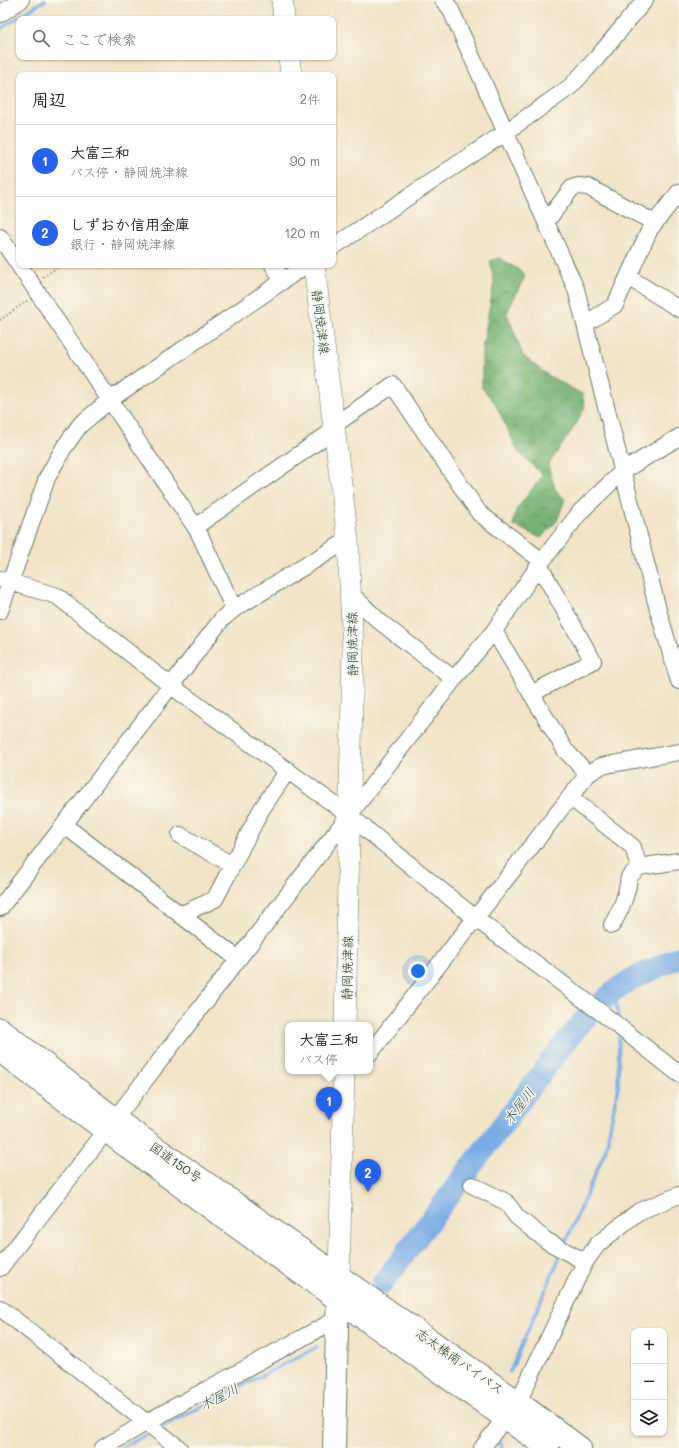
<!DOCTYPE html>
<html lang="ja">
<head>
<meta charset="utf-8">
<style>
  :root { --surface:#fff; --page:#f6f6f6; --text:#202124; --muted:#757577; --line:#e0e0e0; --accent:#2563eb }
  body { margin:0; font-family:Mali,"Klee One",sans-serif; background:var(--page); color:var(--text) }
  .controls { position:absolute; right:12px; bottom:12px; display:grid; overflow:hidden; border-radius:8px; box-shadow:0 1px 3px #0004 }
  .controls button { width:36px; height:36px; display:grid; place-items:center; padding:0; border:0; border-bottom:1px solid var(--line); background:var(--surface); color:var(--text); font:20px sans-serif }
  .you { position:absolute; left:418px; top:971px; width:14px; height:14px; margin:-10px; border:3px solid #fff; border-radius:50%; background:#1a73e8; box-shadow:0 0 0 6px #1a73e833 }
  .badge { display:grid; place-items:center; width:26px; height:26px; border-radius:50%; background:var(--accent); color:#fff; font-size:13px; font-weight:700 }
  .pin { position:absolute; translate:-50% -33px; filter:drop-shadow(0 1px 2px #0008) }
  .pin::after { content:''; position:absolute; top:21px; width:14px; height:12px; background:inherit; clip-path:polygon(0 0,100% 0,50% 100%) }
  .popup { position:absolute; left:285px; top:1022px; width:88px; height:52px; box-sizing:border-box; display:grid; place-content:center; border-radius:8px; background:var(--surface); filter:drop-shadow(0 1px 3px #0005); font-size:13px; white-space:nowrap; color:var(--muted) }
  .popup b { font-size:15px; color:var(--text) }
  .popup::after { content:''; position:absolute; left:50%; top:100%; margin-left:-8px; border:8px solid transparent; border-top-color:var(--surface) }
  .list { margin:0; padding:0; list-style:none }
  h2 { display:flex; justify-content:space-between; align-items:center; height:52px; margin:0; padding:0 16px; font-size:17px }
  h2 small { font-size:13px; font-weight:400; color:var(--muted) }
  .list li { display:grid; grid-template-columns:26px 1fr auto; gap:12px; align-items:center; box-sizing:border-box; height:72px; padding:0 16px; border-top:1px solid var(--line) }
  .list b { display:block; font-size:15px; white-space:nowrap }
  .list p { margin:0; font-size:13px; white-space:nowrap; color:var(--muted) }
  .list em { font-size:13px; font-style:normal; color:var(--muted) }
  .icon { flex:none; width:22px; height:22px; fill:none; stroke:currentColor; stroke-width:2; stroke-linecap:round; stroke-linejoin:round }
  .map { position:relative; flex:none; width:679px; height:1448px; overflow:hidden }
  .search { position:absolute; background:var(--surface); box-shadow:0 1px 3px #0004; left:16px; top:16px; width:320px; height:44px; display:flex; align-items:center; gap:10px; box-sizing:border-box; padding:0 14px; border-radius:8px; color:var(--muted); font-size:15px }
  .panel { position:absolute; background:var(--surface); box-shadow:0 1px 3px #0004; left:16px; top:72px; width:320px; height:196px; border-radius:8px }
  .map>svg:first-child { display:block }
  .forest { fill:url(#forest-crowns); stroke:#4a7854 }
  .lines { fill:none; stroke-linecap:round; stroke-linejoin:round }
  .stream { stroke:#79ade6; stroke-width:3.5 }
  .river { stroke:#79ade6; stroke-width:22 }
  .minor-casing { stroke:#687767; stroke-width:18 }
  .major-casing { stroke:#687767; stroke-width:22 }
  .highway-casing { stroke:#687767; stroke-width:24 }
  .path { stroke:#687767; stroke-width:2; stroke-dasharray:1 3; stroke-linecap:butt }
  .minor { stroke:#fff; stroke-width:16 }
  .major { stroke:#fff; stroke-width:21 }
  .highway { stroke:#fff; stroke-width:22 }
  .labels { text-anchor:middle; stroke-width:3; stroke-linejoin:round; paint-order:stroke }
  .street-label { font-size:13px; fill:#1f3d34; stroke:#fbf7ec }
  .water-label { font-size:14px; font-style:italic; fill:#365960; stroke:#fbf7ec }
</style>
</head>
<body>
<div class="map">
<svg width="679" height="1448" viewBox="0 0 679 1448">
  <defs>
    <pattern id="forest-crowns" width="20" height="18" patternUnits="userSpaceOnUse"><rect width="20" height="18" fill="#76b373"/><path d="M2 6a3 3 0 1 1 6 0M12 15a3 3 0 1 1 6 0" fill="none" stroke="#60935f"/></pattern>
  </defs>
  <rect width="100%" height="100%" fill="#fbf7ec"/>
  <filter id="ink" filterUnits="userSpaceOnUse"><feTurbulence type="fractalNoise" baseFrequency=".025" numOctaves="2"/><feDisplacementMap in="SourceGraphic" scale="8" xChannelSelector="R" yChannelSelector="G"/><feConvolveMatrix kernelMatrix="1 2 1 2 8 2 1 2 1" color-interpolation-filters="sRGB"/></filter>
  <filter id="wash" filterUnits="userSpaceOnUse"><feTurbulence type="fractalNoise" baseFrequency=".012" numOctaves="4" result="noise"/><feDisplacementMap in="SourceGraphic" scale="16" xChannelSelector="R" yChannelSelector="G"/><feGaussianBlur stdDeviation="0.9" result="paint"/><feColorMatrix in="noise" values="0 0 0 0 0 0 0 0 0 0 0 0 0 0 0 0 0 1.4 0 .05"/><feComposite in="paint" operator="in"/></filter>
  <g filter="url(#wash)">
    <rect width="100%" height="100%" fill="#f1e3c6"/>
    <path class="forest" d="M500,258L519,270L525,276L507,313L523,356L549,376L582,394L585,407L576,424L548,465L555,489L565,499L557,521L541,538L513,525L516,510L543,475L518,452L495,403L482,388V350L494,282L490,261Z"/>
    <g class="lines">
      <path class="stream" d="M0,29L45,0
        M614,991L619,1020
        M564,1246L606,1149L618,1086L619,1032
        M510,1372L561,1254
        M160,1428L317,1347
        M500,1441L502,1448
        M121,1448L152,1432"/>
      <path class="river" d="M383,1283L566,1041L591,1012L614,991L630,980L679,957"/>
    </g>
  </g>
  <g filter="url(#ink)">
    <g class="lines">
      <defs>
        <path id="minor" d="M443,0L450,8L576,289L657,606L679,681
          M0,14L21,0
          M546,222L572,188L579,186L588,187L655,223
          M0,237L19,265
          M333,247L506,132L570,87L596,59L645,0
          M19,265L198,531L234,609
          M273,265L283,281
          M628,277L679,309
          M585,324L615,305L650,229L679,192
          M334,425L393,385L479,513L542,561
          M195,527L334,430
          M0,579L57,596L170,685L350,816L475,918L603,1014L679,1074
          M350,593L379,621L454,679
          M0,611L47,478L63,449L80,425L111,399L306,265
          M494,631L565,750L588,774
          M531,694L593,661L539,565
          M570,797L633,847L639,867
          M64,825L238,959
          M180,835L232,865
          M0,908L222,619L234,609L348,540
          M180,915L215,899L261,810L288,770
          M612,925C621,909 627,896 629,877L639,867L679,861
          M370,1053L588,774L601,766L679,752
          M115,1119L454,679L494,631L539,565L581,511L623,471L679,437
          M472,1185L506,1202L517,1217L547,1241L585,1262
          M0,1268L105,1132
          M0,1308L179,1448
          M518,1402L585,1262L598,1244L638,1212L679,1195
          M103,1448L147,1422L337,1319
          M482,1448L505,1418"/>
        <path id="major" d="M282,0L284,19
          M289,57L291,75
          M314,265L348,540L353,652L345,1025
          M339,1276L344,1071"/>
        <path id="highway" d="M0,1029L115,1119L518,1402L580,1448
          M0,1051C179,1188 363,1319 548,1448
          M334,1448L338,1289"/>
      </defs>
      <use href="#minor" class="minor-casing"/>
      <use href="#major" class="major-casing"/>
      <use href="#highway" class="highway-casing"/>
      <path class="path" d="M43,277L61,265
        M0,320L27,301"/>
      <use href="#minor" class="minor"/>
      <use href="#major" class="major"/>
      <use href="#highway" class="highway"/>
    </g>
  </g>
  <g class="labels">
    <g class="street-label">
      <text transform="translate(321 322) rotate(83)" y="5">静岡焼津線</text>
      <text transform="translate(352 644) rotate(-91)" y="5">静岡焼津線</text>
      <text transform="translate(347 968) rotate(-89)" y="5">静岡焼津線</text>
      <text transform="translate(176 1162) rotate(35)" y="5">国道150号</text>
      <text transform="translate(460 1361) rotate(35)" y="5">志太榛南バイパス</text>
    </g>
    <g class="water-label">
      <text transform="translate(519 1106) rotate(-53)" y="5">木屋川</text>
      <text transform="translate(219 1397) rotate(-27)" y="5">木屋川</text>
    </g>
  </g>
</svg>
<div class="controls">
<button>+</button>
<button>−</button>
<button><svg class="icon" aria-label="layers" viewBox="0 0 24 24"><path d="M12 4l9 5-9 5-9-5zM3 14l9 5 9-5"/></svg></button>
</div>
<div class="you"></div>
<div class="pin badge" style="left:329px;top:1120px">1</div>
<div class="popup"><b>大富三和</b>バス停</div>
<div class="pin badge" style="left:368px;top:1192px">2</div>
<div class="search"><svg class="icon" aria-label="search" viewBox="0 0 24 24"><circle cx="10" cy="10" r="6"/><path d="M15 15l6 6"/></svg>ここで検索</div>
<section class="panel">
<h2>周辺<small>2件</small></h2>
<ul class="list">
<li><span class="badge">1</span><div><b>大富三和</b><p>バス停 · 静岡焼津線</p></div><em>90 m</em></li>
<li><span class="badge">2</span><div><b>しずおか信用金庫</b><p>銀行 · 静岡焼津線</p></div><em>120 m</em></li>
</ul>
</section>
</div>
</body>
</html>
